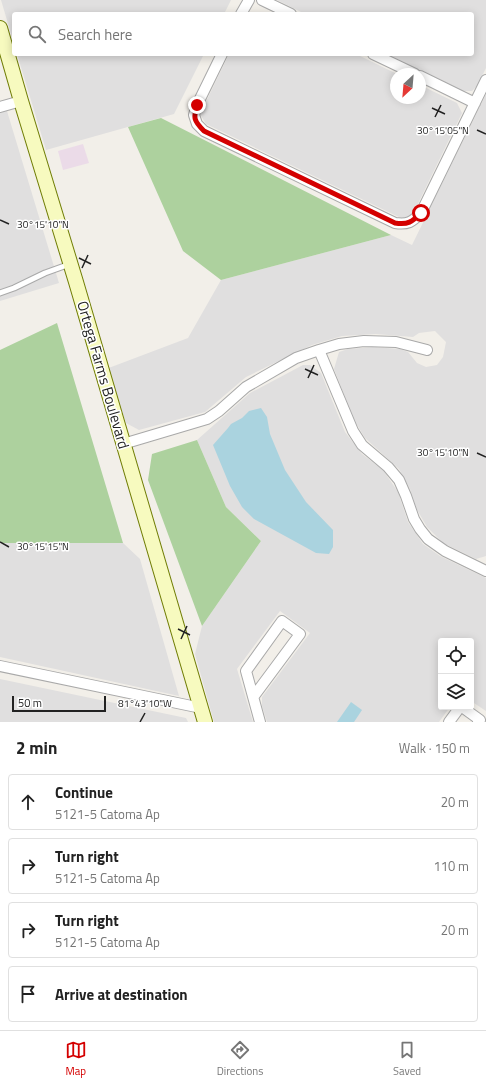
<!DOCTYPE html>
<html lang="en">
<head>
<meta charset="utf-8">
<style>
  :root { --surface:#fff; --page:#f6f6f6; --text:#222; --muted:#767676; --line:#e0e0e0; --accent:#d40000 }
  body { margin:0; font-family:"Titillium Web",sans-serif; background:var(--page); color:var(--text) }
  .controls { position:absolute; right:12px; bottom:12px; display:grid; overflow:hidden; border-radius:4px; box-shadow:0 2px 10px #0003 }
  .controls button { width:36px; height:36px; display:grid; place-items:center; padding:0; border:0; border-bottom:1px solid var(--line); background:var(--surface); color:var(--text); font:20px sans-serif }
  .compass { position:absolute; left:390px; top:68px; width:36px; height:36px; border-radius:50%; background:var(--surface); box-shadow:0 2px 10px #0003; rotate:206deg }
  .scale { position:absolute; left:12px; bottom:10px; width:94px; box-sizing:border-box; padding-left:4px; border:2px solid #222; border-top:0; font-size:11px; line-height:14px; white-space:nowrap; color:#222; -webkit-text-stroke:3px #fff; paint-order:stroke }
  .stop { position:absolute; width:12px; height:12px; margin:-9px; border:3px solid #d40000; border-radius:50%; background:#fff }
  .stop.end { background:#d40000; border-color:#fff; box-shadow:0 1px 4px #0008 }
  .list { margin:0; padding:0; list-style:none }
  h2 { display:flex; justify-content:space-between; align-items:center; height:52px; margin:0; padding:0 16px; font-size:17px }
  h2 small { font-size:13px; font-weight:400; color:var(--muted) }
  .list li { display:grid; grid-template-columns:26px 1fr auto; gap:12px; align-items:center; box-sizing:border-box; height:56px; margin:0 8px 8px; padding:0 8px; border:1px solid var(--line); border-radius:4px }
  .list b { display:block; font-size:15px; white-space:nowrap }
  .list p { margin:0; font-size:13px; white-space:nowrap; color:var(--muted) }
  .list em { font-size:13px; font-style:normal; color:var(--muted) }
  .icon { flex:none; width:22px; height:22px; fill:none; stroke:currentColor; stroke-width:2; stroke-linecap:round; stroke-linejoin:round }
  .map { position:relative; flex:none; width:486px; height:722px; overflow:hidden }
  .search { position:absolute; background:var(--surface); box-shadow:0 2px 10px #0003; left:12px; right:12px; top:12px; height:44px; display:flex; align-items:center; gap:10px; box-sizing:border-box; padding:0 14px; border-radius:4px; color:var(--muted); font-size:15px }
  .sheet { height:308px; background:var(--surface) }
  nav { display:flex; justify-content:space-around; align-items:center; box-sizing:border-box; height:56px; border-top:1px solid var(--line); background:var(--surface); font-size:11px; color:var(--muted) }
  nav a { display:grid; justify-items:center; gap:2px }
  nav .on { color:var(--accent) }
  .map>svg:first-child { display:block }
  .residential { fill:#e0dfdf }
  .industrial { fill:#ebdbe8 }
  .forest { fill:#add19e }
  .water { fill:#aad3df }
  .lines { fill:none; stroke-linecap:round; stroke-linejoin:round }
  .lane-casing { stroke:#a9a9a9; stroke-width:7 }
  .street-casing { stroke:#a9a9a9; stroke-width:12 }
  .secondary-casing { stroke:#707d05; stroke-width:16 }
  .lane { stroke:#fff; stroke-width:5 }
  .street { stroke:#fff; stroke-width:10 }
  .secondary { stroke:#f7fabf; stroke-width:14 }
  .route { stroke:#d40000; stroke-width:5 }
  .ticks { fill:none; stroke:#222; stroke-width:1.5 }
  .labels { text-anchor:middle; stroke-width:3; stroke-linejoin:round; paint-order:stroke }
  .street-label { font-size:15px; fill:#222; stroke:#fff }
  .ticks-label { font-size:10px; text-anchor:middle; fill:#222; stroke:#fff; stroke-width:3; stroke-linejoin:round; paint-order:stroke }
</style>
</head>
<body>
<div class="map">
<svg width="486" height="722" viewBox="0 0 486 722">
  <rect width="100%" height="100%" fill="#f2efe9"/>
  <path class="residential" d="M1,0H231L224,14H14V44Z
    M277,0H486V68L477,86L472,91H462L386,54H472V14H305Z
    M17,54H204L174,114L46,150Z
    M229,54H356L397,74H396V98H420V85L457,103L462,113L413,214L407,218H401L206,124L200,114Z
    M486,94V556L476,559L443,543L427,527L416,508L410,489L399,469L365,438L354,420L334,369L339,352L348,349L373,347L400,349L408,352L417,363L426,367L437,365L443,357L446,342L435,331L419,333L413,337L376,334L342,336L312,345L246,377L205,412L139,430L126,423L106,369L188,338L221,280L391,235L412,245Z
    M7,111L59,283L0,301V113Z
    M303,365H310L321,373L345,432L362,454L383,470L398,492L408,522L423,544L440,556L486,578V711L471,701V641H441V707H450L439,722H267L262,706V697L310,633L280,611L237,669L253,722H214L195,654L202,626L261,541L226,507L197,440L250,393Z
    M0,543H123L140,559L179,696L0,657Z
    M0,679L186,718L188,722H0Z"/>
  <path class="industrial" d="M83,144L89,163L63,170L58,151Z"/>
  <path class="forest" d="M161,118L391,235L221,280L183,251L128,127Z
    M57,323L123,543H0V350Z
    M197,440L226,507L261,541L202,626L148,480L152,454Z"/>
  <path class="water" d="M261,408L267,417L270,434L285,470L306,502L333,530V547L329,554L316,553L254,519L242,507L230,486L213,445L228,428L231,424L242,418L249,411Z
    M351,702L362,710L354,722H337Z"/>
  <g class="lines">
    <defs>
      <path id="lane" d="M0,293L14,288L45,273L70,264"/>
      <path id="street" d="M262,0L291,14
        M241,14L249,0
        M222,54L197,105L194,115L197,124L204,131L395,223C408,225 412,222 421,213L486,80
        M373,54L415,74
        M420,76L475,103
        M0,107L21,101
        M319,350L353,431L362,445L388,467L399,480L406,496L414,519L420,529L428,539L445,551L486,571
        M123,444L207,419L219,411L246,387L296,358L319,350L339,344L364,341L396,342L427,350
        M0,666L201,708
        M254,696L300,634L282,621L246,671L260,722
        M462,707L480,720L478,722
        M449,722L460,707"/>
      <path id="secondary" d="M0,28L21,101L76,282L205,722"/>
    </defs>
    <use href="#lane" class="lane-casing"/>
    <use href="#street" class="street-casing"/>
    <use href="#secondary" class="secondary-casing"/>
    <use href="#lane" class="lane"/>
    <use href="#street" class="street"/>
    <use href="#secondary" class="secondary"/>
  </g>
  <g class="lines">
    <path class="route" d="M197,105C193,118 194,121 204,131L395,223C408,225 412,222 421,213"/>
  </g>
  <path class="ticks" d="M432,108L445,114M435,117L441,105M477,130L486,134M0,220L9,224M79,258L91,264M82,268L88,255M305,369L318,375M308,378L314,365M477,453L486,457M0,542L9,547M178,629L190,635M181,639L187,626M140,722L145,713"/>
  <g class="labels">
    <g class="street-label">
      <text transform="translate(103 375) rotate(74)" y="5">Ortega Farms Boulevard</text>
    </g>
  </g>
  <g class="ticks-label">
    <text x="443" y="134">30°15'05"N</text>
    <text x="43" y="228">30°15'10"N</text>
    <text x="443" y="456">30°15'10"N</text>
    <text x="43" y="550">30°15'15"N</text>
    <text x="145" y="707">81°43'10"W</text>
  </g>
</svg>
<div class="controls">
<button><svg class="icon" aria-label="locate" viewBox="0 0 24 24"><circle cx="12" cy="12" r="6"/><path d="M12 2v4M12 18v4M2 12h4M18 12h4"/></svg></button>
<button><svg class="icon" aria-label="layers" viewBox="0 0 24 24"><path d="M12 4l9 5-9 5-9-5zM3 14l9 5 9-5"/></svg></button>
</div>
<svg class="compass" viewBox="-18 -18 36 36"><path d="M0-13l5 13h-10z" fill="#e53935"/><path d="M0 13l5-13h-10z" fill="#767676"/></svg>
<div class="scale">50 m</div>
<div class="stop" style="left:421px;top:213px"></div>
<div class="stop end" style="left:197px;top:105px"></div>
<div class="search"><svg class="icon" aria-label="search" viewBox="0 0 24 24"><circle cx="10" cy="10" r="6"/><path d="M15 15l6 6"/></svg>Search here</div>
</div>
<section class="sheet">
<h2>2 min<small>Walk · 150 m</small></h2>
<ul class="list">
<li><svg class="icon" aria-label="ahead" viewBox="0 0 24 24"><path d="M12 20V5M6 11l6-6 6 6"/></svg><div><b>Continue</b><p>5121-5 Catoma Ap</p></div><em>20 m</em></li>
<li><svg class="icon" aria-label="right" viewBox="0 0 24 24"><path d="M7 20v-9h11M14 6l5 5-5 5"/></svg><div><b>Turn right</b><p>5121-5 Catoma Ap</p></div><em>110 m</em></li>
<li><svg class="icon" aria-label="right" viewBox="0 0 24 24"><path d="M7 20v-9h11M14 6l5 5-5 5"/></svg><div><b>Turn right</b><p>5121-5 Catoma Ap</p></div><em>20 m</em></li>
<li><svg class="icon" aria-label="arrive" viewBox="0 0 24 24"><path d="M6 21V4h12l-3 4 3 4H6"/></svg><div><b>Arrive at destination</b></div></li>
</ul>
</section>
<nav>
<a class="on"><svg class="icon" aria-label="map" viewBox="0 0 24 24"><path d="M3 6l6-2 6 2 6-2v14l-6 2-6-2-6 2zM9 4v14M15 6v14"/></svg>Map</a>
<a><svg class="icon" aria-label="directions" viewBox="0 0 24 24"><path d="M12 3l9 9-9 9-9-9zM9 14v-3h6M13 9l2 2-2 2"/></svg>Directions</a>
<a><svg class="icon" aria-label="saved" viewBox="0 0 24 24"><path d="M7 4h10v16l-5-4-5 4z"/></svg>Saved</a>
</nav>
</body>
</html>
